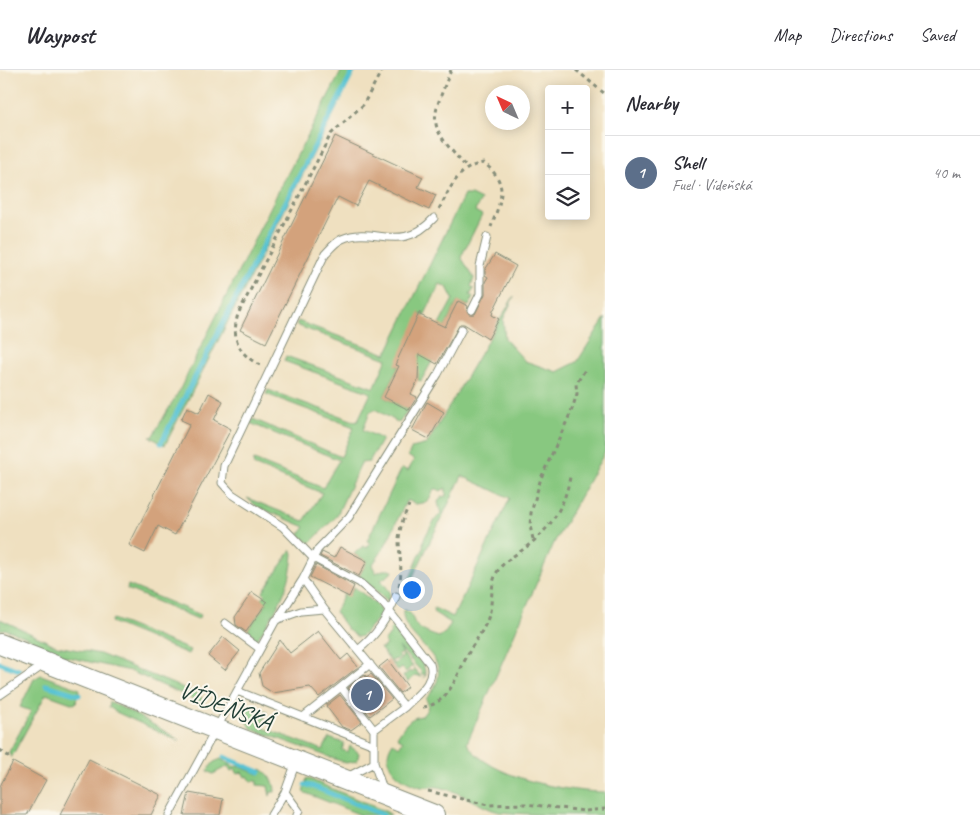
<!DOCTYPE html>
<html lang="en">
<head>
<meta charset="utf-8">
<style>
  :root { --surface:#fff; --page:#f2f2f3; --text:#2b2b33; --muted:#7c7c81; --line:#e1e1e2; --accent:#7c3aed }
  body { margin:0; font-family:Caveat,sans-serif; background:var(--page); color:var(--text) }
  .controls { position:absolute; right:15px; top:15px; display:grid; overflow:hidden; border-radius:5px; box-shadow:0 2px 12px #0003 }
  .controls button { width:45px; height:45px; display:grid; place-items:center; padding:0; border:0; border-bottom:1px solid var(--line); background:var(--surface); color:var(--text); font:25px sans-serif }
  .compass { position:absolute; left:485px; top:15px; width:45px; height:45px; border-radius:50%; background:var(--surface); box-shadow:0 2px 12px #0003; rotate:316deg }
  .you { position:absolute; left:411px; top:519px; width:18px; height:18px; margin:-12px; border:4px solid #fff; border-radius:50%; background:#1a73e8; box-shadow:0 0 0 8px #1a73e833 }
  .badge { display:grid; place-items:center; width:32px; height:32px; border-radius:50%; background:var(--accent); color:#fff; font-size:16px; font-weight:700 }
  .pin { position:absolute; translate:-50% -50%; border:2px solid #fff; box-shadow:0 1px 5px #0006 }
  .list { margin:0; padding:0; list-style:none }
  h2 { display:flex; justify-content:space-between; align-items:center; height:65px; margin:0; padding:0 20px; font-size:21px }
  h2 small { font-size:16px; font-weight:400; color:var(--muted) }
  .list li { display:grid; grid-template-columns:32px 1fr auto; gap:15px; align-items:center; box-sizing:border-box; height:75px; padding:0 20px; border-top:1px solid var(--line) }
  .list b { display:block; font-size:19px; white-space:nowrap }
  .list p { margin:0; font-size:16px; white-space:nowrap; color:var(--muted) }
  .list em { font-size:16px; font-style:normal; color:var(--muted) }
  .icon { flex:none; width:28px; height:28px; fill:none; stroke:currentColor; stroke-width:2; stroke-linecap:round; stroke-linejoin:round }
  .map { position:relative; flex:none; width:605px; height:745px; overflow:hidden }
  header { display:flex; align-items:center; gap:30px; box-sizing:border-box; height:70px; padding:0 25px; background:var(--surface); border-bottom:1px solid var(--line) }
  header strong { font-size:24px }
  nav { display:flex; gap:28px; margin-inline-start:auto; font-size:18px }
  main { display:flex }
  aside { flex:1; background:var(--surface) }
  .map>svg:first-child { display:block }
  .green { fill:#88c880; stroke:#54825a }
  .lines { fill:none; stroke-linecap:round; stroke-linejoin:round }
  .stream { stroke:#58c3d3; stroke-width:5 }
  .building { fill:#d3a27b }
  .service-casing { stroke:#878e7a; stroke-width:9 }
  .secondary-casing { stroke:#878e7a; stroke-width:22 }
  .path { stroke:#878e7a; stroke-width:3; stroke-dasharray:4 4; stroke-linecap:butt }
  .service { stroke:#fff; stroke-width:7 }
  .secondary { stroke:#fff; stroke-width:20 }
  .labels { text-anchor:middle; stroke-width:4; stroke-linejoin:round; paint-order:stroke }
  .street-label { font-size:24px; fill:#1f3d34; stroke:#fbf7ec }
</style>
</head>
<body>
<header>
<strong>Waypost</strong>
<nav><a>Map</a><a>Directions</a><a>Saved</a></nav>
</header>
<main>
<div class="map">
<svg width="605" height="745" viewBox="0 0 605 745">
  <rect width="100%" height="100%" fill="#fbf7ec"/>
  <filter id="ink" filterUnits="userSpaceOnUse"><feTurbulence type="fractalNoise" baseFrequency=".02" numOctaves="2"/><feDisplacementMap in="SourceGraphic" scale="10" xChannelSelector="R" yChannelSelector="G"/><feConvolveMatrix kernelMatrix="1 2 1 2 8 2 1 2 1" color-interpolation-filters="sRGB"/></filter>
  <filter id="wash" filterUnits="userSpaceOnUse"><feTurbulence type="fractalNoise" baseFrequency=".0096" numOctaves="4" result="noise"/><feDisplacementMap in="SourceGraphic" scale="20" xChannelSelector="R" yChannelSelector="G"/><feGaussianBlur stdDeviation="1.12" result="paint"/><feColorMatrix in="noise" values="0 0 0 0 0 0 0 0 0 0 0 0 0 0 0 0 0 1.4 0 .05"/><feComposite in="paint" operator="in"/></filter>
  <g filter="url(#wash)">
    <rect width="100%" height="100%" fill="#efe0c0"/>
    <path class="green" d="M342,0H356L165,375L150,367H152L179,321L278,122Z
      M464,125H471L481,130L475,141L482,145L461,187L474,208L471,216L474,219L470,225L473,227L469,236L458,231L445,257L440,277L421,311L418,310V303L408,298L439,255L453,229L447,217L440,214L424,246L420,244L396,295L399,296L384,327L408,340L399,353L375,339L370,342L363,360L382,369L369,392L361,393L336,447L310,473L299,465L305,457L256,436L247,428L304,451L322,423L253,395L254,390L323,418L339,390L250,353L253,349L341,387L354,357L266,324L268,320L357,352L371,323L284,291L286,286L374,318L387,289L296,255L298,251L386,284Z
      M514,226L503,250L505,269L525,291L557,302L577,292L605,248V382L554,473L467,673C487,708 567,722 605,722V745C571,745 532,745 499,742C479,737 461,721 439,717C433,716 427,718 421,717C399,711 378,694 393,672L399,677L403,671L397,667C404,656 409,647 422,646C427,640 430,636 426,629C465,585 400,575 403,540C413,541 411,548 416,555C421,561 432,565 439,567L446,562L451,553L433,542L434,538L453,547L510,428L462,406L405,523L409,526L408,528H404L403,525L420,484C425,478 422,475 424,469C428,461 435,448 441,444L438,432L441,427L446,426V418L440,421L438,419H434L428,432L416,434L407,430C395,452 388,476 372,495L376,503L383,500H392L393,502L381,510L390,522L388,531L365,511L358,509L367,491L354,484L363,476L367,478L370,473L367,471L402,398L408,401L414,390L408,386L412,378L427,374Z
      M291,480L293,483C291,518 277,539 258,568L252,569L253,565L248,559L267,533L262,529L265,524L263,522Z
      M128,515L201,545L198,549L127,519Z
      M354,517L376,534L382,543L380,550H376L362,566L357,567L348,560L335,542L344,524L349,526Z
      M0,549L57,576L100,584L200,625L202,630L201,632L191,628L130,601L54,584L47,576L44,580L23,572L25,570L30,573L31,569L5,559L0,560Z
      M113,549L190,580L188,584L111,552Z
      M393,557L399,563L397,566L423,594L426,605L424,608L426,603L422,605L421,601L399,577L403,583L398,585L400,588L391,591L394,594L402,588L403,584L421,607L416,605L408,612L403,606L410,601L412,603L415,600L412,596L406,602L402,598L398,601L380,578H383L386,574L384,572L391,563L389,561Z
      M41,605L80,619L76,631L77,632L74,634L46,624L11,688L9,682L31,641L20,637L34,609Z
      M110,632C117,634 175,666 179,671L116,642L109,637Z
      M253,637L267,641L261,657L323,680L329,668L344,673L342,680L348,682L350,676L359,683L357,691L346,693L252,659L244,646L248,638Z
      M221,689L235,697L237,696L259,704L261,699C270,704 275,712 275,722H271L270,726L268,716L257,715V711H251L248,706L245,707L242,702L238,704L235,699L231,701L228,696L213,704L207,701L214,692Z
      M307,708L387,742L391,745H361L303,722Z"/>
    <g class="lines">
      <path class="stream" d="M161,373L354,0
        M0,593L19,600
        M46,615L79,625
        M224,687L260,702
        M305,715L312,716L383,745"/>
    </g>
    <g id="blocks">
      <path class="building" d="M335,66L423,107L418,117L436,125L429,140L369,111L356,136L338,127L266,273L240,260Z
        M495,184L516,196L493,241L492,245L499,249L488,269L464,254H460L437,294L419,284L418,310L411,324L417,327L409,340L384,327L399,296L395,295L420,241V245L445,257L458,231L468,236L467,241L469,244H475L485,224V212L488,207L485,205V200Z
        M209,323L223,331L214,350L231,359L175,465L158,456L145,483L129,475L190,354L181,350L187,337L199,343Z
        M427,332L444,342L429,369L412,360Z
        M340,477L367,491L359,506L320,486L322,482L334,488Z
        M316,495L354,516L349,527L310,507Z
        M252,522L267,532L246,562L236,555L235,547Z
        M318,561L341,590L348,584L358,597L319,627L310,617L273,623L262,616L259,603L280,570L290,583Z
        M223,567L240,581L225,600L208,586Z
        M388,590L408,617L400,623L379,597Z
        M371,604L392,629L370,646L348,618L365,605L366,607Z
        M340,625L362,652L351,660L342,657L326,636Z
        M89,689L161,725L151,745H60Z
        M13,692L46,710L27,745H0V716Z
        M189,723L223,729L220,745H184Z"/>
    </g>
  </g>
  <g filter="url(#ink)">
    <use href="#blocks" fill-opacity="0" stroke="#878e7a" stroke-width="1"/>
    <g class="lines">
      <defs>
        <path id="service" d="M472,240L480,224V196L487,167
          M303,509L324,539
          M277,550L303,509L318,479L349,447L438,304L462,259
          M225,553L260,579
          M358,580C376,566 388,548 396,526
          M370,594L341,617L374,660V693L384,722
          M237,621L374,675
          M0,625L45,594
          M405,637C416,625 436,613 430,594L383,533L360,513L313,488L283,457L232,424L222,413L224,396L325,184C330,179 335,172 342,169C375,154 400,186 434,148
          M303,647L341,617
          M347,707L374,693
          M285,722L299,741L297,745
          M169,745L276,550L301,541L324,539L405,637L374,660
          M271,745L285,722L296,692"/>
        <path id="secondary" d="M0,574L434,745"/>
      </defs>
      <use href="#service" class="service-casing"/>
      <use href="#secondary" class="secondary-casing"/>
      <path class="path" d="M451,0C429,55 427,53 467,98
        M576,0L605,24
        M439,139C451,118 457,97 484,93C510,114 501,129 491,157
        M260,295C238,284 231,268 238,244L331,64L363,35L382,0
        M533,469L530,456L531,443L541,408L571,342L577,324L576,314L585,300
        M399,516C403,500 399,485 399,469C400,456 404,446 409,435
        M423,637C450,634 458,602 469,582C476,569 485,559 489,545C493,532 490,517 496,504C501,494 509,489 518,483C546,464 564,441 570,407
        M0,680L11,688
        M428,721L488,735L525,734L585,741L605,739"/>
      <use href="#service" class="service"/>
      <use href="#secondary" class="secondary"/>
    </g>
  </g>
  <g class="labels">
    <g class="street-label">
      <text transform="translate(226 636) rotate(21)" y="8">VÍDEŇSKÁ</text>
    </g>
  </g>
</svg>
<div class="controls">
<button>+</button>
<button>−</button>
<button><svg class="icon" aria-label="layers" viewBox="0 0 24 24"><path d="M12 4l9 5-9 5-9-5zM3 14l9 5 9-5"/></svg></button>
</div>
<svg class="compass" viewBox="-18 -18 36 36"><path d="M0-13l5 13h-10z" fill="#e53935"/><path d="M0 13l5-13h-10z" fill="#7c7c81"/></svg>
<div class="you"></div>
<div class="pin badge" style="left:367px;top:625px;background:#5c6f8a">1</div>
</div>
<aside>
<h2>Nearby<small></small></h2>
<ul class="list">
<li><span class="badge" style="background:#5c6f8a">1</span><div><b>Shell</b><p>Fuel · Vídeňská</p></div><em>40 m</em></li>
</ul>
</aside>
</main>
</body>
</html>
